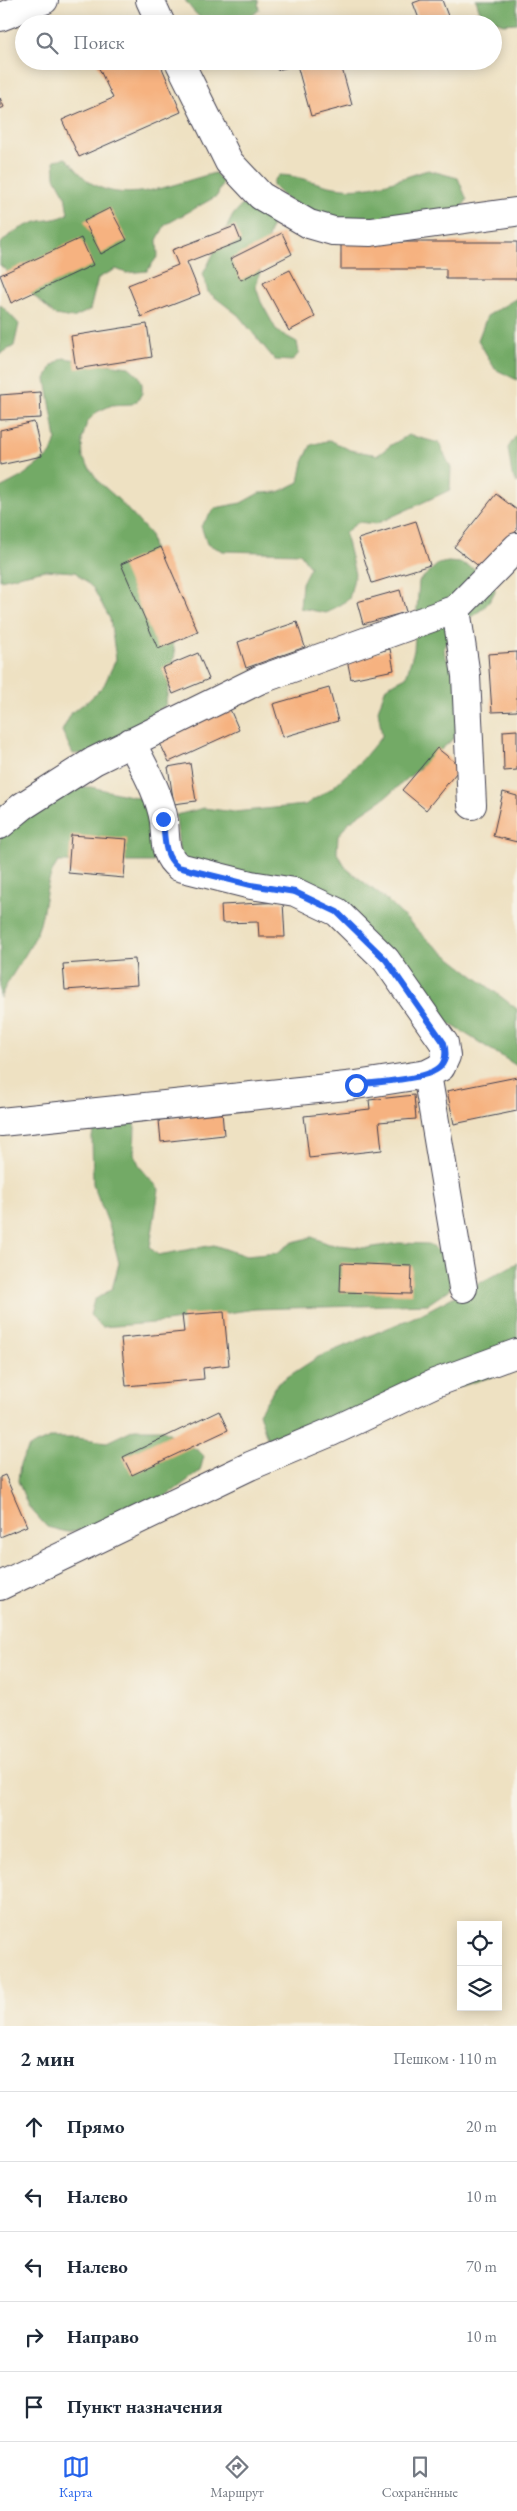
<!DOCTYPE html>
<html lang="ru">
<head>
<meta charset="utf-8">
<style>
  :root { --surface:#fff; --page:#f6f6f7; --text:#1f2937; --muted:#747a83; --line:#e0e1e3; --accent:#2563eb }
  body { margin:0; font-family:"EB Garamond",serif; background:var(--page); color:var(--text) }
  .controls { position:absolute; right:15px; bottom:15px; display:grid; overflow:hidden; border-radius:0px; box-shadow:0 2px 12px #0003 }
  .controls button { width:45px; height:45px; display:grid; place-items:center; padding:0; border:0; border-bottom:1px solid var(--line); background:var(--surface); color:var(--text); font:25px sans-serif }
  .stop { position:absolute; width:15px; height:15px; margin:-11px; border:4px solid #2563eb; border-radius:50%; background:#fff }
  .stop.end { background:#2563eb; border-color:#fff; box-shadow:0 1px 5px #0008 }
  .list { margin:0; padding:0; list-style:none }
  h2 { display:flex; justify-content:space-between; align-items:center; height:65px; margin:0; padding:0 20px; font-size:21px }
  h2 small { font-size:16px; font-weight:400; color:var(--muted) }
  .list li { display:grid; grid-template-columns:32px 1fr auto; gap:15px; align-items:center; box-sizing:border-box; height:70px; padding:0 20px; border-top:1px solid var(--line) }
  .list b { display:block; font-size:19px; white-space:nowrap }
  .list em { font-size:16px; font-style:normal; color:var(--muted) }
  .icon { flex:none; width:28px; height:28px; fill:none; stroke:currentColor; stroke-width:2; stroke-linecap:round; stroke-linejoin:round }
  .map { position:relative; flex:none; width:517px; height:2026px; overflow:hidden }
  .search { position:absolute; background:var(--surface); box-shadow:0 2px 12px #0003; left:15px; right:15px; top:15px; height:55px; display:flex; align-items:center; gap:12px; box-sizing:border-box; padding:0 18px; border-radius:28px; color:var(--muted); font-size:19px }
  .sheet { height:415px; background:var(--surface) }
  nav { display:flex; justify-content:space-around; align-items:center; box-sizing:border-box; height:70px; border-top:1px solid var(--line); background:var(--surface); font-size:14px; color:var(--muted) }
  nav a { display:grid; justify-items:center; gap:2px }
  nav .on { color:var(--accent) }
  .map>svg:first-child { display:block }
  .forest { fill:#73aa66; stroke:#4a6650 }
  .building { fill:#f6b280 }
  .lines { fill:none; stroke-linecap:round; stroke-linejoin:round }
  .minor-casing { stroke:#413f4f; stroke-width:30 }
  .major-casing { stroke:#413f4f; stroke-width:30 }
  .minor { stroke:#fff; stroke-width:28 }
  .major { stroke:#fff; stroke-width:28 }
  .route { stroke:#2563eb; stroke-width:6 }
</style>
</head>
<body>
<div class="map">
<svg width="517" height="2026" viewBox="0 0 517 2026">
  <rect width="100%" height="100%" fill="#f7f3e8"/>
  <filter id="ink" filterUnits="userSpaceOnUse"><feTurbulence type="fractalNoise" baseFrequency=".02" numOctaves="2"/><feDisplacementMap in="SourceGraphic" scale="10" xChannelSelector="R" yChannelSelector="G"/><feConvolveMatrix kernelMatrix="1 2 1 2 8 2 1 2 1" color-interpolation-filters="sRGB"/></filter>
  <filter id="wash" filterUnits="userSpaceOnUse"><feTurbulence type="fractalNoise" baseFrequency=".0096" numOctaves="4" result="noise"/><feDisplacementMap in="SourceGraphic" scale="20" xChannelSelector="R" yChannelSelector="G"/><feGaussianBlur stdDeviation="1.12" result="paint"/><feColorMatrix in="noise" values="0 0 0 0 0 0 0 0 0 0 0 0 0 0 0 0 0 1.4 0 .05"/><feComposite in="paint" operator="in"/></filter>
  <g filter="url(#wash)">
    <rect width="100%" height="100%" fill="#eee1c2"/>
    <path class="forest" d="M185,0H258L259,10L242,24C213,24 203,27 185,0Z
      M476,0H517V23L503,24L481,15Z
      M66,158C74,166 82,177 91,183C128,206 177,182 215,173L223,182L217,196L165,225L157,240L158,256L147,271L126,273L116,269L98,278L90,310L73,318L55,315L0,265V244C10,233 23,226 37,222C48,219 58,220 68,214L65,195L55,177L54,160Z
      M428,170L458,178L467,200L459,211L359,238L285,198L273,186V181L279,175C301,175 321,187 344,188C373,191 400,178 428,170Z
      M252,202L275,211L256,287L261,302L277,331L297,342L299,353L292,361L275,360L238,315L208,292L203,274L233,215L241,206Z
      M517,298V380L495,369L478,340L487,316Z
      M0,304L19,324L14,346L0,354Z
      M63,358L129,367L139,376L142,384V393L138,400L132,404L112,405L97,412L87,422L82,440L83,458L99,482L118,499L150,534L175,653L165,706L92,753L73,754L62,731L72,712L88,701L104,685L116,659L110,619L93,588L75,572L45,570L0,580V488L21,477L51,454L56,439L46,379L52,366Z
      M517,434V483L512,475L508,448Z
      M409,435L439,443L451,468L450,490L376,524L358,522L345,533L355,574L349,599L326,613L300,608L302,583L310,567L300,553L223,551L207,544L201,526L215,508L241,503L259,493L279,492L299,482L303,462L311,445L330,440L350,450L378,455L391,445Z
      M448,562L461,563L493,577L495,591C486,612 474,612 460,626C428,656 454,658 459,683C462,697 462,712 463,726L451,741L386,797L349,822L338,836L337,853L346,868L389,902L430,942L517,1009V1066L450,1024L403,981L305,899L180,862L176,815L204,808L234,812L305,805L332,788L361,761L382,736L378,710L386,687L406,677L414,650L419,581L438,564Z
      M59,787H91L148,800L159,851L153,862H58C45,880 46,902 40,924C32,951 11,972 0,998V807L27,795Z
      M99,1105L128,1111L135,1127L134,1153L140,1167L159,1189L150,1247L158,1255L214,1245L246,1256L277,1253L293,1242L312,1237L329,1244L367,1248L399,1243L429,1244L449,1259L454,1275L449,1290L428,1304L255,1309L166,1322L102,1327L90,1315L94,1300L112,1289L119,1263L110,1228L93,1184L92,1137Z
      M517,1263V1369L296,1437L267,1438L259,1413L278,1383L318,1357L419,1315Z
      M134,1429H162L199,1451L204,1456L200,1471L168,1495L110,1525L67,1532L47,1527L28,1506L18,1481L20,1464L29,1447L50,1438H77L107,1442Z"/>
    <g id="blocks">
      <path class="building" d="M421,0H442L451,24H421L413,3Z
        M104,61H159L181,112L79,157L62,120L113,98L97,64Z
        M274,61H340L352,105L311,116L297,65L277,70Z
        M0,98L4,107L0,109Z
        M110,208L127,240L101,254L84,221Z
        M235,226L241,241L187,262L200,294L141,317L128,285L178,265L172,250Z
        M282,233L292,254L241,280L230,259Z
        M81,238L93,265L11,303L0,275Z
        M341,242H517V279H446V269H341Z
        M290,270L315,317L289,331L263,283Z
        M147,324L152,357L76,369L71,336Z
        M40,392L41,418L0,420V395Z
        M34,422L42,456L0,465V430Z
        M496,494L517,510V530L485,571L454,547Z
        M416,521L430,565L372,583L358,539Z
        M161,547L198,632L158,649L121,564Z
        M400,590L406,612L363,624L357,602Z
        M297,622L305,647L246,668L238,642Z
        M390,649L394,670L351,679L347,659Z
        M517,652V711L492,712L488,654Z
        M198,653L209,679L173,694L162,668Z
        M329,688L338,721L283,737L273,704Z
        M229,707L239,730L169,762L158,739Z
        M517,730V770L504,771L503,731Z
        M437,748L461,767L426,810L402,790Z
        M190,763L196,801L174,804L168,767Z
        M503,792L517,796V842L493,836Z
        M71,835L127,839L124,878L68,873Z
        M283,902L285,937H259L258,922L222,923L221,905Z
        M135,959L137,985L65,990L63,964Z
        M517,1077V1111L454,1124L447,1091Z
        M414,1095L416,1119L379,1122L382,1150L309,1158L304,1116L370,1109L369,1100Z
        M222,1112L224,1135L161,1142L159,1120Z
        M341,1263L412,1266L411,1294L340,1292Z
        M224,1312L229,1365L203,1368L204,1379L126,1386L121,1338L184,1332L182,1315Z
        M219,1411L228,1430L132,1475L123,1457Z
        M5,1475L27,1526L0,1537V1477Z"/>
    </g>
  </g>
  <g filter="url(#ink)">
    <use href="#blocks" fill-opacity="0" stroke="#413f4f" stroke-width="1"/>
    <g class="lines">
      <defs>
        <path id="minor" d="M150,0L161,24
          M179,61L229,162L261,196L309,224L333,231L371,232L515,212
          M456,609L517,547
          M0,825L23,806L94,761L259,680L456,609L466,676L472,805
          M427,1074L463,1288
          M1,1122L356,1085L427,1074L441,1067L446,1056L444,1043L386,960L337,912L295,892L251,885L179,867C163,855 166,840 164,821C160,794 143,766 131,742
          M0,1586L250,1466L331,1432L435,1383L517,1353"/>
        <path id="major" d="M0,17L44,0"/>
      </defs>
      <use href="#minor" class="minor-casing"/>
      <use href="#major" class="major-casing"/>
      <use href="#minor" class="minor"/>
      <use href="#major" class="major"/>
    </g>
  </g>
  <g class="lines" filter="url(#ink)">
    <path class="route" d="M163,819C165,837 163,856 178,867L251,885L295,892L337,912L386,960L444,1043C446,1051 447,1059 441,1066C429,1080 375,1082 356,1085"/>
  </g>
</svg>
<div class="controls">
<button><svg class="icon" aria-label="locate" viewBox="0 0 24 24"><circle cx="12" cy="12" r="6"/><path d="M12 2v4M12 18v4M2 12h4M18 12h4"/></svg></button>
<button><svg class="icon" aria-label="layers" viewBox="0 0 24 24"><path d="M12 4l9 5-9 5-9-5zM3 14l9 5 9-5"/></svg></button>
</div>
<div class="stop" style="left:356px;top:1085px"></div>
<div class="stop end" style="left:163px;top:819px"></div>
<div class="search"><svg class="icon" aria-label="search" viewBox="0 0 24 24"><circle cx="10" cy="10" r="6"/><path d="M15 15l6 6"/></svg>Поиск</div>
</div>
<section class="sheet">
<h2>2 мин<small>Пешком · 110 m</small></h2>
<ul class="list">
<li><svg class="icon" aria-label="ahead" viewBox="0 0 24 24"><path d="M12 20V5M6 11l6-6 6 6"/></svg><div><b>Прямо</b></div><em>20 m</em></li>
<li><svg class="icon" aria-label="left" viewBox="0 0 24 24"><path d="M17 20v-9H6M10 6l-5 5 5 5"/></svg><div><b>Налево</b></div><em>10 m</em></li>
<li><svg class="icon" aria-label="left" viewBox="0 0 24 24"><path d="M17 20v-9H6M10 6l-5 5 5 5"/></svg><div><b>Налево</b></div><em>70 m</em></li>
<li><svg class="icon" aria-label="right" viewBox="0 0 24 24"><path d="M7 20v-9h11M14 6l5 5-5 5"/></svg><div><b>Направо</b></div><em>10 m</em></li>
<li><svg class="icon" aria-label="arrive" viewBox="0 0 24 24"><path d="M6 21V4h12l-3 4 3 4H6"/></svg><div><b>Пункт назначения</b></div></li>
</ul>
</section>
<nav>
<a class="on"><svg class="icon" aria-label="map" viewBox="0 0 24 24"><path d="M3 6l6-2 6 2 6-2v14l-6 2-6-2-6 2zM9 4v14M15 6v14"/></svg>Карта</a>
<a><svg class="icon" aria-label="directions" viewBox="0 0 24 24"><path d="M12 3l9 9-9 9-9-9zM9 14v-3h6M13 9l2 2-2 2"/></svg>Маршрут</a>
<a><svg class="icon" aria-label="saved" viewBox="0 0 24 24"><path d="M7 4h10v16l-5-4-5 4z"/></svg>Сохранённые</a>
</nav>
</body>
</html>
